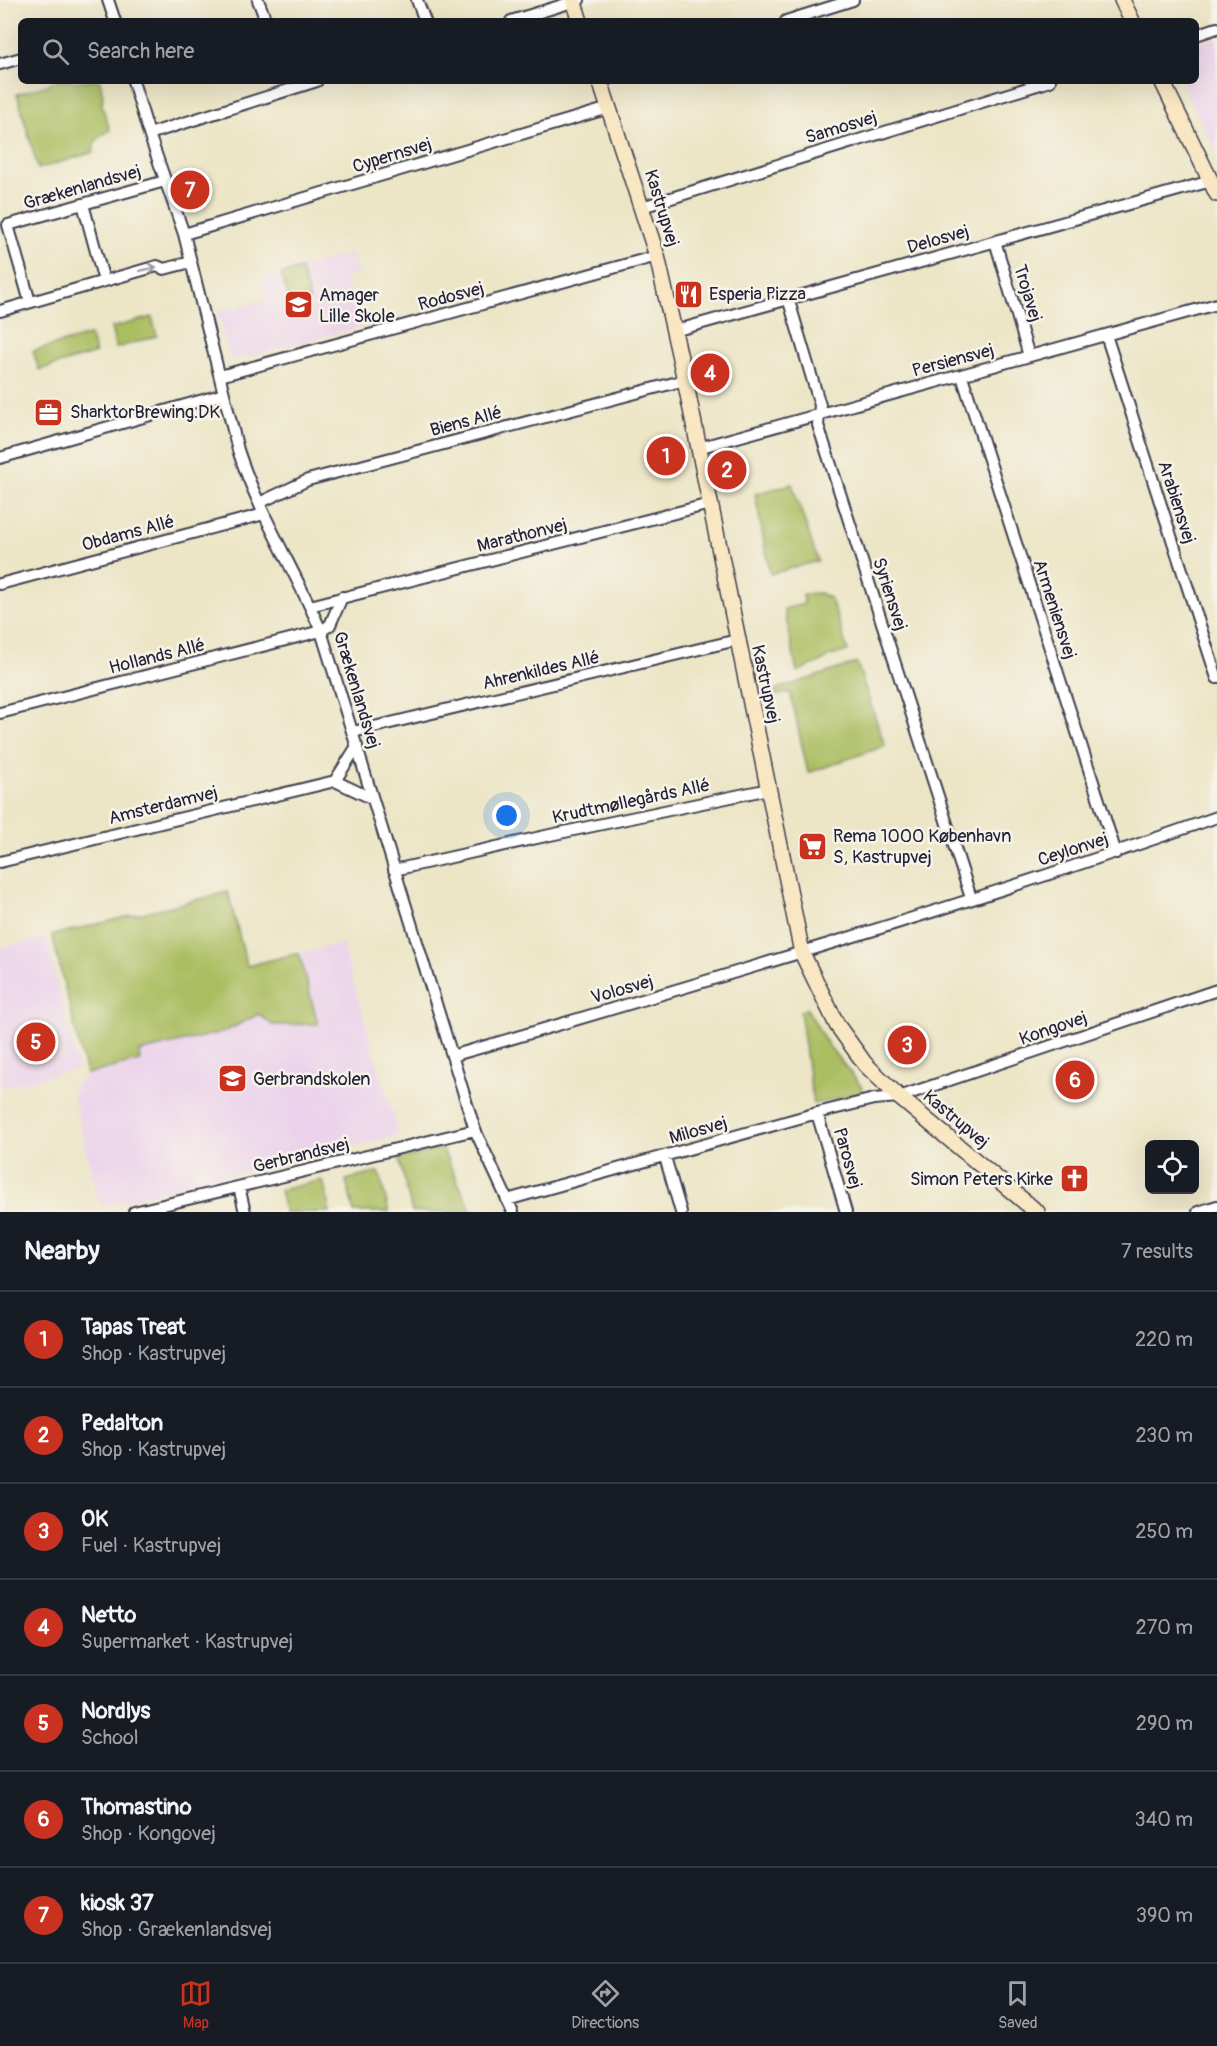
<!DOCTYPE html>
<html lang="en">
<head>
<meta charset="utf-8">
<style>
  :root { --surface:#171b24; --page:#242831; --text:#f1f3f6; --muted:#9ea1a6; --line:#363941; --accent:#c8321e }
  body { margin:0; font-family:Pangolin,sans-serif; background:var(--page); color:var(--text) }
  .controls { position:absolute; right:18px; bottom:18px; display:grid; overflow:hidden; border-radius:9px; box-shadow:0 6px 24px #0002 }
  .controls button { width:54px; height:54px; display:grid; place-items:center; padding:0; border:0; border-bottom:2px solid var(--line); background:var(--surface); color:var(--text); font:30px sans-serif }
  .you { position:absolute; left:507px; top:816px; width:21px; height:21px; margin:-15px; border:4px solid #fff; border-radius:50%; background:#1a73e8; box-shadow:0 0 0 9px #1a73e833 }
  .badge { display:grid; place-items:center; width:39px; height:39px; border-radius:50%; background:var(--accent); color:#fff; font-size:20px; font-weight:700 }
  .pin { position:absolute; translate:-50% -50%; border:3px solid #fff; box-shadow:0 2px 6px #0006 }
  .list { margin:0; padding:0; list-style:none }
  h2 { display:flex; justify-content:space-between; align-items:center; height:78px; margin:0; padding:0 24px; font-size:26px }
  h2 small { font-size:20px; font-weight:400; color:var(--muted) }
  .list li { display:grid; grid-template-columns:39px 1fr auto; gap:18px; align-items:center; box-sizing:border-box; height:96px; padding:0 24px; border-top:2px solid var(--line) }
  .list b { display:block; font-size:22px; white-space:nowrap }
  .list p { margin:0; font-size:20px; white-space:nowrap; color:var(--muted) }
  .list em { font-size:20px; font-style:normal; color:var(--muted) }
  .icon { flex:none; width:33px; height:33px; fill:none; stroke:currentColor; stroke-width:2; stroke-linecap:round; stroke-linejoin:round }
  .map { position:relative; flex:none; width:1217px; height:1212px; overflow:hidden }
  .search { position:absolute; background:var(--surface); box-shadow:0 6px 24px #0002; left:18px; right:18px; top:18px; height:66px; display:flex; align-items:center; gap:15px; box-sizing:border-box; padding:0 21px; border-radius:9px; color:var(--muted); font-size:22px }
  .sheet { height:750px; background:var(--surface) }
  nav { display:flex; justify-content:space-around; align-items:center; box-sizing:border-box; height:84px; border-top:2px solid var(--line); background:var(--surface); font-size:16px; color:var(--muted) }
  nav a { display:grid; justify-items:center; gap:3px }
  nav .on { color:var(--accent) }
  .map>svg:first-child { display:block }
  .built { fill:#ebd1eb }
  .green { fill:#aabd61; stroke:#66704e; stroke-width:1.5 }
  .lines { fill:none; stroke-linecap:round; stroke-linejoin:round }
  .street-casing { stroke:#403f50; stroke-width:14 }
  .secondary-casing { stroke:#403f50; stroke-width:18 }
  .street { stroke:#fff; stroke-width:10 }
  .secondary { stroke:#f9e7c3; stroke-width:15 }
  .oneway { stroke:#9c9ca7 }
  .labels { text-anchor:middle; stroke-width:5; stroke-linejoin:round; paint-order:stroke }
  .street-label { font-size:18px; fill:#22223b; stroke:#f7f3e8 }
  .poi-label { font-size:18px; fill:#22223b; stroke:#f7f3e8; text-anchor:start }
</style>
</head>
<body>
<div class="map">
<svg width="1217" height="1212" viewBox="0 0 1217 1212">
  <rect width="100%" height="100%" fill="#f7f3e8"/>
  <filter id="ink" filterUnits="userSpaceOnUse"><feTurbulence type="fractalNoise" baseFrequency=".0167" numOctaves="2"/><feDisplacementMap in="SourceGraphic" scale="12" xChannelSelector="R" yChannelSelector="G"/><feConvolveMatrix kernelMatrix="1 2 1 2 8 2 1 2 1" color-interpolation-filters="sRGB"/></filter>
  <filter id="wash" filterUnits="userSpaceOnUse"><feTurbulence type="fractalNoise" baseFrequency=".008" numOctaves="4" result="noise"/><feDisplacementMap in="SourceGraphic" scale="24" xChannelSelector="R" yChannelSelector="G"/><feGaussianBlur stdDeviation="1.35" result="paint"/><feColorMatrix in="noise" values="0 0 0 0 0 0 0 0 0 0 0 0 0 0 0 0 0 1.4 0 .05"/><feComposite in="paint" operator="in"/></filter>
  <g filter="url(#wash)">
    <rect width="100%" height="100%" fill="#ece5c6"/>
    <path class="built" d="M1217,37V155L1181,81H1196V44Z
      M352,253L358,274L345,278L360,327L235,360L229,356L218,312L267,299L262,278Z
      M46,937L78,1069L0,1088V948Z
      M342,944L399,1135L100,1206L73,1097L76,1085L86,1074L140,1061L138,1052L226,1031L260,1014L317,1024L299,953Z"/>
    <path class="green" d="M54,81H100L103,95L102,105L110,130C102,137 91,139 94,152L38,169L17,94L45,86Z
      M301,269L310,300L291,306L281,274Z
      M152,317L157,336L116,348L111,328Z
      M90,335L96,353L39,370L33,351Z
      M792,484L818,561L770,574L755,494Z
      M820,593L831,599L848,651L827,657V659L797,672L784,609L804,604L803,594Z
      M857,663L885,746L808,773L790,692L775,696L774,690Z
      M228,892L247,966L299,953L318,1024L272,1025L259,1014L226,1031L139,1052L140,1061L86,1074L52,935Z
      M807,1009L828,1045L862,1087L861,1093L813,1104L800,1011Z
      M442,1148L472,1212H412L399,1159Z
      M379,1172L389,1212H354L346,1180Z
      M323,1180L330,1212H285L280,1190Z"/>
  </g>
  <g filter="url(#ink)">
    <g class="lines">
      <defs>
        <path id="street" d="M108,0L115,21
          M258,0L266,21
          M417,0L425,21
          M511,21L579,0
          M786,21L853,0
          M1196,35L1217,28
          M0,64L21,58
          M133,81L149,134L184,234L238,450C259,514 295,570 321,631L475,1130L513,1212
          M149,134L317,81
          M83,204L104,281
          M642,207L1050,81
          M184,234L609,108
          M995,241L1029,356
          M788,298L820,405L818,425L971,898
          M30,302L8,225L165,181
          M0,311L157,266L164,269L191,262
          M674,331L1211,181
          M1106,335L1217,678
          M220,376L657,256
          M962,376L1116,853
          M698,448L1217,304
          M0,458L224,394
          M259,503L308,480L685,380
          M0,584L264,514
          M310,606L710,504
          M0,713L321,631L330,625L342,597
          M353,732L737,640
          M335,781L357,746
          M0,862L335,781L371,798
          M394,870L550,835L769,789
          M452,1056C708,981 965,906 1217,817
          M817,1113L846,1212
          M665,1157L681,1212
          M239,1187L245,1212
          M507,1200L817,1113L874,1099L899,1097L1217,990
          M134,1212L475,1130
          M1198,1212L1217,1206"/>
        <path id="secondary" d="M573,0L580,21
          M1122,0L1132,21
          M600,81L657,256L685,380L802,953L837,1025L865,1064L899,1097L1037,1212
          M1162,81L1217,194"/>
      </defs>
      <use href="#street" class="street-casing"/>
      <use href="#secondary" class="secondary-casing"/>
      <use href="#street" class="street"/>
      <use href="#secondary" class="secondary"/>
    </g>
    <defs><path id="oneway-shaft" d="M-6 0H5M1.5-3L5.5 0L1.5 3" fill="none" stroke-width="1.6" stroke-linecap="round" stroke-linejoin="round" transform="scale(1.5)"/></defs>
    <use class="oneway" href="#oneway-shaft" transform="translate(148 269) rotate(-13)"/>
  </g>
  <defs>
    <symbol id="restaurant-square" viewBox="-11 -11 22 22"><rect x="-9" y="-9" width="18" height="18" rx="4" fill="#c8321e" stroke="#f7f3e8"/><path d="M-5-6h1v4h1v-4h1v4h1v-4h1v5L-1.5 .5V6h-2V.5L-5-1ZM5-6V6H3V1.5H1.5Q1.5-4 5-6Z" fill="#fff"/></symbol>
    <symbol id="school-square" viewBox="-11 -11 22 22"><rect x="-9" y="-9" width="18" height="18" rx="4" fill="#c8321e" stroke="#f7f3e8"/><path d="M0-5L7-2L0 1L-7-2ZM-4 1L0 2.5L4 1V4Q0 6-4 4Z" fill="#fff"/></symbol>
    <symbol id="office-square" viewBox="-11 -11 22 22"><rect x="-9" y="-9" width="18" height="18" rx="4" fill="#c8321e" stroke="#f7f3e8"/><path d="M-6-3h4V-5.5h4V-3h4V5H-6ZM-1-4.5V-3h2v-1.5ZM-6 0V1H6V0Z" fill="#fff"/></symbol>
    <symbol id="supermarket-square" viewBox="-11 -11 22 22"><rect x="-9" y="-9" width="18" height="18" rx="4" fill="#c8321e" stroke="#f7f3e8"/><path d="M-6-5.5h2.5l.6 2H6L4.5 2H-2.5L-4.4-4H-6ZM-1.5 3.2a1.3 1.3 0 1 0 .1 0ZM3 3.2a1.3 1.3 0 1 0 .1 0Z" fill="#fff"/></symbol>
    <symbol id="church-square" viewBox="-11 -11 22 22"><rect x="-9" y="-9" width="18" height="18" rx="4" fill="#c8321e" stroke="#f7f3e8"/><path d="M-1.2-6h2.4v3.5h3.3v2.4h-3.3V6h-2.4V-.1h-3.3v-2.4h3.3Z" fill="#fff"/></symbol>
  </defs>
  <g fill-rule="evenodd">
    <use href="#restaurant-square" x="672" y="278" width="33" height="33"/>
    <use href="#school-square" x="282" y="288" width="33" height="33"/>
    <use href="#office-square" x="32" y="396" width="33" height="33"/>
    <use href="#supermarket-square" x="796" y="830" width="33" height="33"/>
    <use href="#school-square" x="216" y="1062" width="33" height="33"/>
    <use href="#church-square" x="1058" y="1162" width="33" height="33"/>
  </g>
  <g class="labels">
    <g class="street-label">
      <text transform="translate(841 127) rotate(-17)" y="6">Samosvej</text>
      <text transform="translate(392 155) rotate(-17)" y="6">Cypernsvej</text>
      <text transform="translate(82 187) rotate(-16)" y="6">Grækenlandsvej</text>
      <text transform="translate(662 208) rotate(73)" y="6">Kastrupvej</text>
      <text transform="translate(938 239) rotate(-16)" y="6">Delosvej</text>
      <text transform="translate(1028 293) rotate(73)" y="6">Trojavej</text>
      <text transform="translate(451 296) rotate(-15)" y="6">Rodosvej</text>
      <text transform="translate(953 360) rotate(-15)" y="6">Persiensvej</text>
      <text transform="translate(466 421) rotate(-15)" y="6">Biens Allé</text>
      <text transform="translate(1177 502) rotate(72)" y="6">Arabiensvej</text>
      <text transform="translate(128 533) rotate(-15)" y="6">Obdams Allé</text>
      <text transform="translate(522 535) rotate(-14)" y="6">Marathonvej</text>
      <text transform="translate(890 594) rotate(72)" y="6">Syriensvej</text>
      <text transform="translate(1055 609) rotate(72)" y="6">Armeniensvej</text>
      <text transform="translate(157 656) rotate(-14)" y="6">Hollands Allé</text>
      <text transform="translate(541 670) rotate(-13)" y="6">Ahrenkildes Allé</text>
      <text transform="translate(766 684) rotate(78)" y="6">Kastrupvej</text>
      <text transform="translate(357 690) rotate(73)" y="6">Grækenlandsvej</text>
      <text transform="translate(631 801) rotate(-12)" y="6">Krudtmøllegårds Allé</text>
      <text transform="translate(163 805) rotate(-14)" y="6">Amsterdamvej</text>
      <text transform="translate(1073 849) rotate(-18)" y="6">Ceylonvej</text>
      <text transform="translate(622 989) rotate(-16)" y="6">Volosvej</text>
      <text transform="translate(1053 1028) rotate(-19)" y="6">Kongovej</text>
      <text transform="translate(956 1119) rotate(40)" y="6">Kastrupvej</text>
      <text transform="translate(698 1130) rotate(-16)" y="6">Milosvej</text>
      <text transform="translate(301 1155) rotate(-14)" y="6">Gerbrandsvej</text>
      <text transform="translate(848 1158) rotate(74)" y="6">Parosvej</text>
    </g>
    <g class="poi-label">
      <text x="709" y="300">Esperia Pizza</text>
      <text x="319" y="301">Amager<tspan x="319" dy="21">Lille Skole</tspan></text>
      <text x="70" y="418">SharktorBrewing.DK</text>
      <text x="833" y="842">Rema 1000 København<tspan x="833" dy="21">S, Kastrupvej</tspan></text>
      <text x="253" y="1085">Gerbrandskolen</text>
      <text x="1053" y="1185" text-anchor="end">Simon Peters Kirke</text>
    </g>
  </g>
</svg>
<div class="controls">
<button><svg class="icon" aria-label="locate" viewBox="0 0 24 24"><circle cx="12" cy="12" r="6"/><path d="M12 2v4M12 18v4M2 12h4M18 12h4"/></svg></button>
</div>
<div class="you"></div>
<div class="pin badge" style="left:666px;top:456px">1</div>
<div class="pin badge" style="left:727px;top:470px">2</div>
<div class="pin badge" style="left:907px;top:1045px">3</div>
<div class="pin badge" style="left:710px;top:373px">4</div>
<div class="pin badge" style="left:36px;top:1042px">5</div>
<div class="pin badge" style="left:1075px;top:1080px">6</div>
<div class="pin badge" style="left:190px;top:190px">7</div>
<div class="search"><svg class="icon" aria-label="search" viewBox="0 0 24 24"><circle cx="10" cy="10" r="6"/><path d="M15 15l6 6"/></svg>Search here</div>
</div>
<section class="sheet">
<h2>Nearby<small>7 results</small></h2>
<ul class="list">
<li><span class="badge">1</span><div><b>Tapas Treat</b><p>Shop · Kastrupvej</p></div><em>220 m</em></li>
<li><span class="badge">2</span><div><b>Pedalton</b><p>Shop · Kastrupvej</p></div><em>230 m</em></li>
<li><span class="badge">3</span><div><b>OK</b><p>Fuel · Kastrupvej</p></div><em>250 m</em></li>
<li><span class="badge">4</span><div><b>Netto</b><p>Supermarket · Kastrupvej</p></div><em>270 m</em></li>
<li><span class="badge">5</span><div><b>Nordlys</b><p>School</p></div><em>290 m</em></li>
<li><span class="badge">6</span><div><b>Thomastino</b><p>Shop · Kongovej</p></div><em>340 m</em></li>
<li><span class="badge">7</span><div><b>kiosk 37</b><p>Shop · Grækenlandsvej</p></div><em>390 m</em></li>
</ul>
</section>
<nav>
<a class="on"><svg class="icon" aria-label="map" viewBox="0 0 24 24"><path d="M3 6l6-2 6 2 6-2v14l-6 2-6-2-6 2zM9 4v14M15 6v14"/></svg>Map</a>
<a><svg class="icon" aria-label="directions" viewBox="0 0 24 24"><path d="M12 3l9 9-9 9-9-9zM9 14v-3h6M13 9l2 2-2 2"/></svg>Directions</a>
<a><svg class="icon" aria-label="saved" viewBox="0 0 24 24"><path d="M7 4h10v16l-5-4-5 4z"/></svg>Saved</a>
</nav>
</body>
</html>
